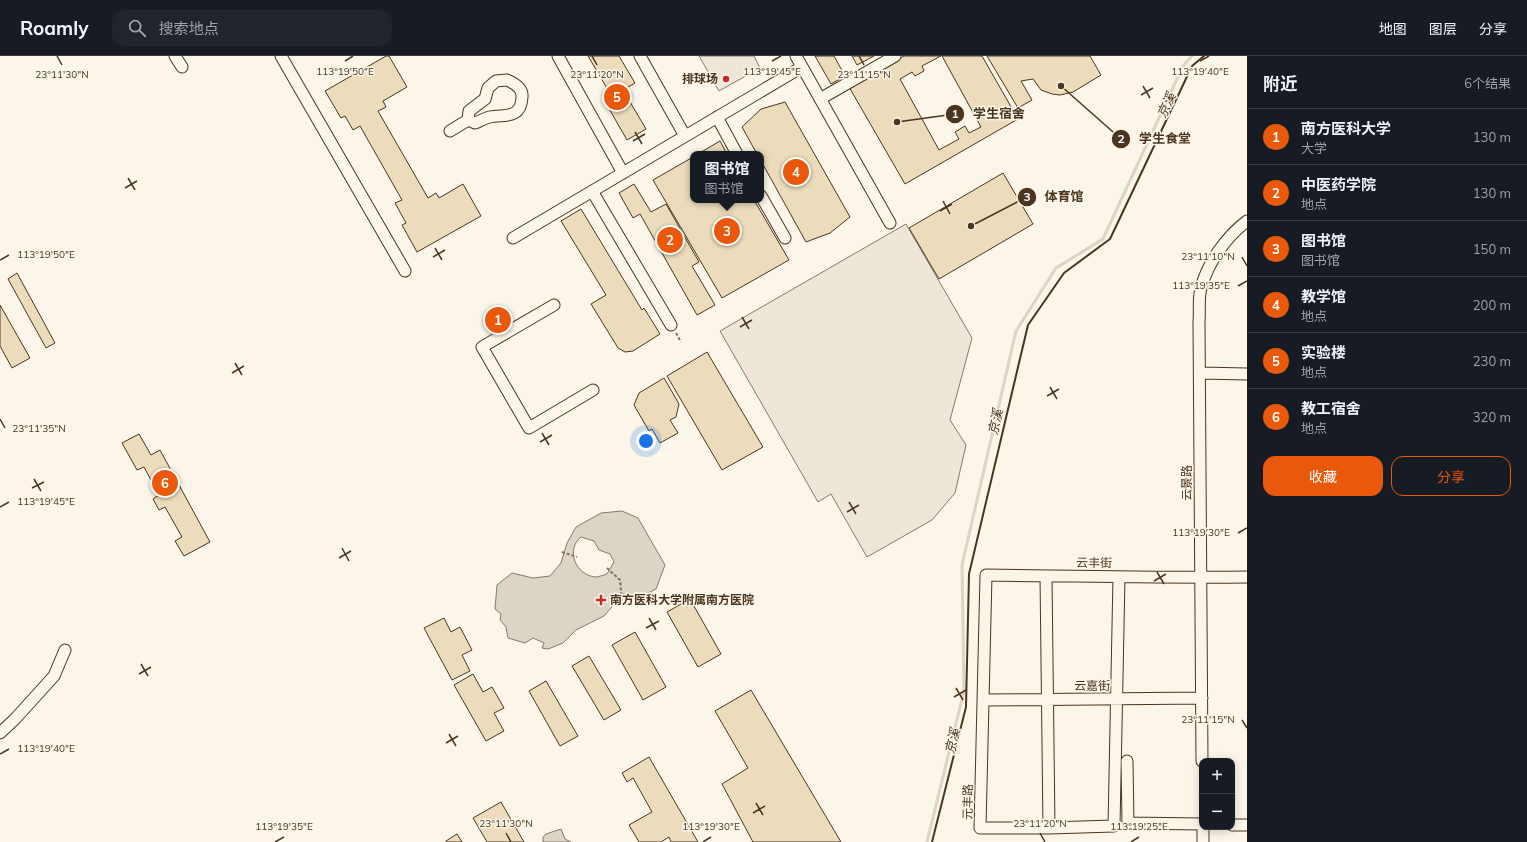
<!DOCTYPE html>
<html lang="zh">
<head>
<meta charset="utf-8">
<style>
  :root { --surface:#171b24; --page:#20242c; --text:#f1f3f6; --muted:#9ea1a6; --line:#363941; --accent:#ea580c }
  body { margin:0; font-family:Mulish,"Noto Sans SC",sans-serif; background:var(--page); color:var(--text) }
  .controls { position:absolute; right:12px; bottom:12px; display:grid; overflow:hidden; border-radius:8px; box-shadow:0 2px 10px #0003 }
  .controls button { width:36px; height:36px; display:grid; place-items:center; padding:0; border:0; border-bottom:1px solid var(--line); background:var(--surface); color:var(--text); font:20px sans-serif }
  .you { position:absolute; left:646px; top:385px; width:14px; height:14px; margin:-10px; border:3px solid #fff; border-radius:50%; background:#1a73e8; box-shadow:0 0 0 6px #1a73e833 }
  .badge { display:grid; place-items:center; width:26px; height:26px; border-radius:50%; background:var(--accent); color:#fff; font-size:13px; font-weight:700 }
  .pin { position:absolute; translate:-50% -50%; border:2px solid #fff; box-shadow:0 1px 4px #0006 }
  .popup { position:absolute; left:690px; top:95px; width:74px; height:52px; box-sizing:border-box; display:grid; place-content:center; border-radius:8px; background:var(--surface); filter:drop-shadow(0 1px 3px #0005); font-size:13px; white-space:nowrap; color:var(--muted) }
  .popup b { font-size:15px; color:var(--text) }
  .popup::after { content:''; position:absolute; left:50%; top:100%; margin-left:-8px; border:8px solid transparent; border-top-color:var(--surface) }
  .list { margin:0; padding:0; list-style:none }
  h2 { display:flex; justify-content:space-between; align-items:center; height:52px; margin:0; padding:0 16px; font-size:17px }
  h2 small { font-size:13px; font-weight:400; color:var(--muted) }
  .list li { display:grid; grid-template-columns:26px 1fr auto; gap:12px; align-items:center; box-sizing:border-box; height:56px; padding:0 16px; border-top:1px solid var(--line) }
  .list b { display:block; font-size:15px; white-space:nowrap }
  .list p { margin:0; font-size:13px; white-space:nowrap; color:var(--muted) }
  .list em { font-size:13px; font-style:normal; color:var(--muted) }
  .actions { display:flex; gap:8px; padding:12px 16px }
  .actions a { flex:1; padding:9px 0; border:1px solid var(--accent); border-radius:12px; text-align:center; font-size:14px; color:var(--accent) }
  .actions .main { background:var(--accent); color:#fff }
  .icon { flex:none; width:22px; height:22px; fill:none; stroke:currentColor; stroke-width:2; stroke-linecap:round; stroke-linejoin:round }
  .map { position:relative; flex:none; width:1247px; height:786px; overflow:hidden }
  header { display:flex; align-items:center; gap:24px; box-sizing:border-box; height:56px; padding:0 20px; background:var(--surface); border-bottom:1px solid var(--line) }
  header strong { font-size:19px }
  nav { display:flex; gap:22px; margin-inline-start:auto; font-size:14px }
  .search { width:280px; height:36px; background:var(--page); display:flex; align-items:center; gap:10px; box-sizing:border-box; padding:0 14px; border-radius:12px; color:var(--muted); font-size:15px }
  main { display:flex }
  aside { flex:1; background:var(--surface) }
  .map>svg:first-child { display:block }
  .green { fill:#ede6d9; stroke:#887966 }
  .water { fill:#dcd4c6; stroke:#887966; fill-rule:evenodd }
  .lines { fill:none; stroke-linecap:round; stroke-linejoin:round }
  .stream { stroke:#dcd4c6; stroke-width:3 }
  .building { fill:#ecdcbc; stroke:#4a3520 }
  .minor-casing { stroke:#4a3520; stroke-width:13 }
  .path { stroke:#7f6f5c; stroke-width:2; stroke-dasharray:3 2; stroke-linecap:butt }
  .minor { stroke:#fbf6e9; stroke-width:11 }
  .wall { stroke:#4a3520; stroke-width:2 }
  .ticks { fill:none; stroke:#4a3520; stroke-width:1.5 }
  .poi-dot { fill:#c62828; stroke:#fbf6e9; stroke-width:1.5 }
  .labels { text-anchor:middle; stroke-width:3; stroke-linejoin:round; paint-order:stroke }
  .poi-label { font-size:12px; font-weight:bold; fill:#4a3520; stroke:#fbf6e9; text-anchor:end }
  .street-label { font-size:12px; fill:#4a3520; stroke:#fbf6e9 }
  .water-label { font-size:13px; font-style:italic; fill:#4a3520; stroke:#fbf6e9 }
  .ticks-label { font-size:10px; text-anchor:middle; fill:#4a3520; stroke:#fbf6e9; stroke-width:3; stroke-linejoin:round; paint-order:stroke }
  .leader { fill:none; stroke:#4a3520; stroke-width:1.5 }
  .callout-dot { fill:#4a3520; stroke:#fbf6e9; stroke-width:1.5 }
  .mark-label { font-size:12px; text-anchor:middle; font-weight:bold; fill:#fff }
  .callout-label { font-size:13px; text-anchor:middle; font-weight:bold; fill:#4a3520; stroke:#fbf6e9; stroke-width:3; stroke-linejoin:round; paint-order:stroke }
</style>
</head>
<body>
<header>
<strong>Roamly</strong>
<div class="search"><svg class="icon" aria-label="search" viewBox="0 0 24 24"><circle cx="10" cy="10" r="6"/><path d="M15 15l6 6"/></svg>搜索地点</div>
<nav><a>地图</a><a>图层</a><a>分享</a></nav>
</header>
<main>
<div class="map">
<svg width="1247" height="786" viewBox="0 0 1247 786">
  <rect width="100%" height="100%" fill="#fbf6e9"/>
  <path class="green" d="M699,0H754L760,12L719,35Z
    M906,168L972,282L950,364L966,389L955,437L932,464L867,501L831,438L818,446L720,275Z"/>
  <path class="water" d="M622,455L638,462L665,509L656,533L637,543L623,538L604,560L576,574L563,587L548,593L542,592L544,587L533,582L525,587L508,582L506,571L500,564L501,558L495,553L497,529L512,517L533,522L550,520L561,507L567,487L576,471L601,457ZM581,481L594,485L599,494L610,498L614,506L607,518C604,519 598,521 595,521C576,519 565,494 581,481Z
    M561,773L565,783L571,786H543V781L546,778Z"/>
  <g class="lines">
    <path class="stream" d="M927,786L964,635L962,509L1016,275L1056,212L1103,183L1183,10L1192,0"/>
  </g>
  <path class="building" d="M386,0H389L407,31L383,45L386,51L378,55L428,142L436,137L439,142L463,128L481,160L417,196L402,169L406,167L395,147L402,144L360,70L353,74L345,60L341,62L325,35Z
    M588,0H619L635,27L623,34L646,73L627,84L604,44L611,39Z
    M815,0H834L845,20L831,28Z
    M852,0H874L857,9Z
    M904,0H941L922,10L924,15L915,20L912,16L900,23L939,94L959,83L955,76L965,70L969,77L981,71L942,0H982L1018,63L905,128L849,31Z
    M987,0H1090L1101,19L1073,36L1060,39L1052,38L1041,34L1033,23L1021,25L1032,44L1018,52Z
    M785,46L850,161L830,177L806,186L761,105V98H757L742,71L761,53Z
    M720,85L727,98H698Z
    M693,101V144H754L789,204L722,242L653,124Z
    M1003,117L1033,168L939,223L909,172Z
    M634,128L651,156L666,148L699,206L692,210L715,249L697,259L640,158L633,162L619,137Z
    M581,153L642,254L644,252L660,278L633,295L625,296L618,292L591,248L606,239L561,165Z
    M17,217L55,287L46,292L8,223Z
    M0,249L30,302L12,312L0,290Z
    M707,296L763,391L722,414L667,320Z
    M664,322L679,348L676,361L670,364L678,377L660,387L652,373L649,375L634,349L639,337Z
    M139,378L151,399L160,394L210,486L184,500L175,485L182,481L165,451L159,454L153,443L159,439L144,411L137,414L122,387Z
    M690,543L721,598L698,611L667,556Z
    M444,562L451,576L460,571L472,594L462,599L470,615L452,624L424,572Z
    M635,576L666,631L643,644L612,589Z
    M589,600L621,654L604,664L572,610Z
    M473,618L483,636L492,631L504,652L494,657L504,675L486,685L454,629Z
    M546,625L578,680L560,690L529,635Z
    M751,634L841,786H753L722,728L748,712L715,655Z
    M649,701L698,786H671L669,781L661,786H639L629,769L652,756L633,722L627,726L622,717Z
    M501,746L524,786H487L473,762Z
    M457,778L462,786H446V785Z"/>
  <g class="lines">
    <defs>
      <path id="minor" d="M175,0L182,11
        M281,0L405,215
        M558,0L623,117
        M640,0L685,80
        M796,0L890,167
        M507,24C514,27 523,32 522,41C521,64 504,58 490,61C485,62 480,65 475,67L468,64L469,55L485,43L488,32L496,25Z
        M820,43L895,0
        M717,61L737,98
        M450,75L468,64
        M592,135L671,269
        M761,140L785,182
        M513,182L802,11
        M554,249L482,291L529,372L593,334
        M1200,317L1247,318
        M1046,520L1049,772H980L986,519C1073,520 1160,522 1247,521
        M983,644L1202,642
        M0,677L15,663L54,620L65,594
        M1127,705L1128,767L1202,768
        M1202,705L1199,266C1200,255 1198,243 1201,232C1208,206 1226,181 1247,165
        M1232,769H1247
        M1203,771V786
        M1049,772L1114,770L1119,521"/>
    </defs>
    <use href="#minor" class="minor-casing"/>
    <path class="path" d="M676,277L681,286
      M562,496L577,501
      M607,512L620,524L622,546"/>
    <use href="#minor" class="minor"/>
    <path class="wall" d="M932,786L966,651L969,518L1028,269L1064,217L1110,183L1192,10L1204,0"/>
  </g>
  <path class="ticks" d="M57,0L62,9M592,0L597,9M859,0L864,9M345,5L353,0M772,5L781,0M1200,5L1209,0M1143,30L1150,42M1141,39L1153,32M635,76L642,88M633,85L645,78M128,122L135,134M125,132L137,125M943,145L950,158M940,155L952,148M435,192L442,204M433,201L445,194M1242,201L1247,210M0,204L9,199M1238,230L1247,225M742,261L749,273M740,271L752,264M235,307L242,319M232,317L244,310M1050,331L1057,343M1047,340L1059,333M0,363L5,372M542,377L549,389M540,386L552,379M34,423L41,435M32,432L44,426M849,446L856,458M0,451L9,446M847,456L859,449M1238,477L1247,472M342,492L349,505M339,502L351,495M1157,516L1164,528M1154,525L1166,518M649,562L656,574M646,572L659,565M141,608L148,620M139,618L151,611M956,632L963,644M954,641L966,634M1242,664L1247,672M449,678L456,690M446,687L458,680M0,698L9,693M756,747L763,759M753,757L765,750M506,777L511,786M1040,777L1045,786M275,786L284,781M703,786L711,781M1131,786L1139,781"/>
  <g class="poi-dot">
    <circle cx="726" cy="23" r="4"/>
    <path d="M599 538h4v4h4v4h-4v4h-4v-4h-4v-4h4z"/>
  </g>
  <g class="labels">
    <g class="poi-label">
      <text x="718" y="27">排球场</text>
      <text x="610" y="548" text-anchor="start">南方医科大学附属南方医院</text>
    </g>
    <g class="street-label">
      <text transform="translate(1187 427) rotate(-90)" y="4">云景路</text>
      <text transform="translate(1094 507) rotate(1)" y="4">云丰街</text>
      <text x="1092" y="634">云嘉街</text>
      <text transform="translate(968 746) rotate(-89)" y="4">元丰路</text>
    </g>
    <g class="water-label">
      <text transform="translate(1166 49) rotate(-65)" y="5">京溪</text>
      <text transform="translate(995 366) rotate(-77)" y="5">京溪</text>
      <text transform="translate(952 685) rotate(-76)" y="5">京溪</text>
    </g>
  </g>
  <g class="ticks-label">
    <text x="345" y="19">113°19'50"E</text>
    <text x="772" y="19">113°19'45"E</text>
    <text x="1200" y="19">113°19'40"E</text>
    <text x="62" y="22">23°11'30"N</text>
    <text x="597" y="22">23°11'20"N</text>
    <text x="864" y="22">23°11'15"N</text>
    <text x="46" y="202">113°19'50"E</text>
    <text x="1208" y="204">23°11'10"N</text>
    <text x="1201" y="233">113°19'35"E</text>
    <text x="39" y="376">23°11'35"N</text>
    <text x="46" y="449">113°19'45"E</text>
    <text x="1201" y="480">113°19'30"E</text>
    <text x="1208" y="667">23°11'15"N</text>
    <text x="46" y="696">113°19'40"E</text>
    <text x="506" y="771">23°11'30"N</text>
    <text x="1040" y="771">23°11'20"N</text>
    <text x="284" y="774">113°19'35"E</text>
    <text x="711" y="774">113°19'30"E</text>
    <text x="1139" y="774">113°19'25"E</text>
  </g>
  <path class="leader" d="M897 66L955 58M1061 30L1121 83M971 170L1027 141"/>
  <g class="callout-dot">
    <circle cx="897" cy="66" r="4"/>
    <circle cx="1061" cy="30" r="4"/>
    <circle cx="971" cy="170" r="4"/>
    <circle cx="955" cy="58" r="10"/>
    <circle cx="1121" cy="83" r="10"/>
    <circle cx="1027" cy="141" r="10"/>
  </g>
  <g class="mark-label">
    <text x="955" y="62">1</text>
    <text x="1121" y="87">2</text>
    <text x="1027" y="145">3</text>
  </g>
  <g class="callout-label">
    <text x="999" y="62">学生宿舍</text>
    <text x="1165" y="87">学生食堂</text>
    <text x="1064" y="145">体育馆</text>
  </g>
</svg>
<div class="controls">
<button>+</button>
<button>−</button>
</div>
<div class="you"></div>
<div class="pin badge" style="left:498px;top:264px">1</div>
<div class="pin badge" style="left:670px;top:184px">2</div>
<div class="pin badge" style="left:727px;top:175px">3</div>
<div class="popup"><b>图书馆</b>图书馆</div>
<div class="pin badge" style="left:796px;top:116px">4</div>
<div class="pin badge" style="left:617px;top:41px">5</div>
<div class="pin badge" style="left:165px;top:427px">6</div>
</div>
<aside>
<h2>附近<small>6个结果</small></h2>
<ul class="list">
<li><span class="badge">1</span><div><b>南方医科大学</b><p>大学</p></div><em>130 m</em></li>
<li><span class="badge">2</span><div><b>中医药学院</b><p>地点</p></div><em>130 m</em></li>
<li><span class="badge">3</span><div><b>图书馆</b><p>图书馆</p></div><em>150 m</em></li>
<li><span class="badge">4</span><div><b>教学馆</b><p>地点</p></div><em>200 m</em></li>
<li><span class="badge">5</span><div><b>实验楼</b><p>地点</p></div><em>230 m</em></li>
<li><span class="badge">6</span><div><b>教工宿舍</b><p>地点</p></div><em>320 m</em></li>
</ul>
<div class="actions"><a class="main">收藏</a><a>分享</a></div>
</aside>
</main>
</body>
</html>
